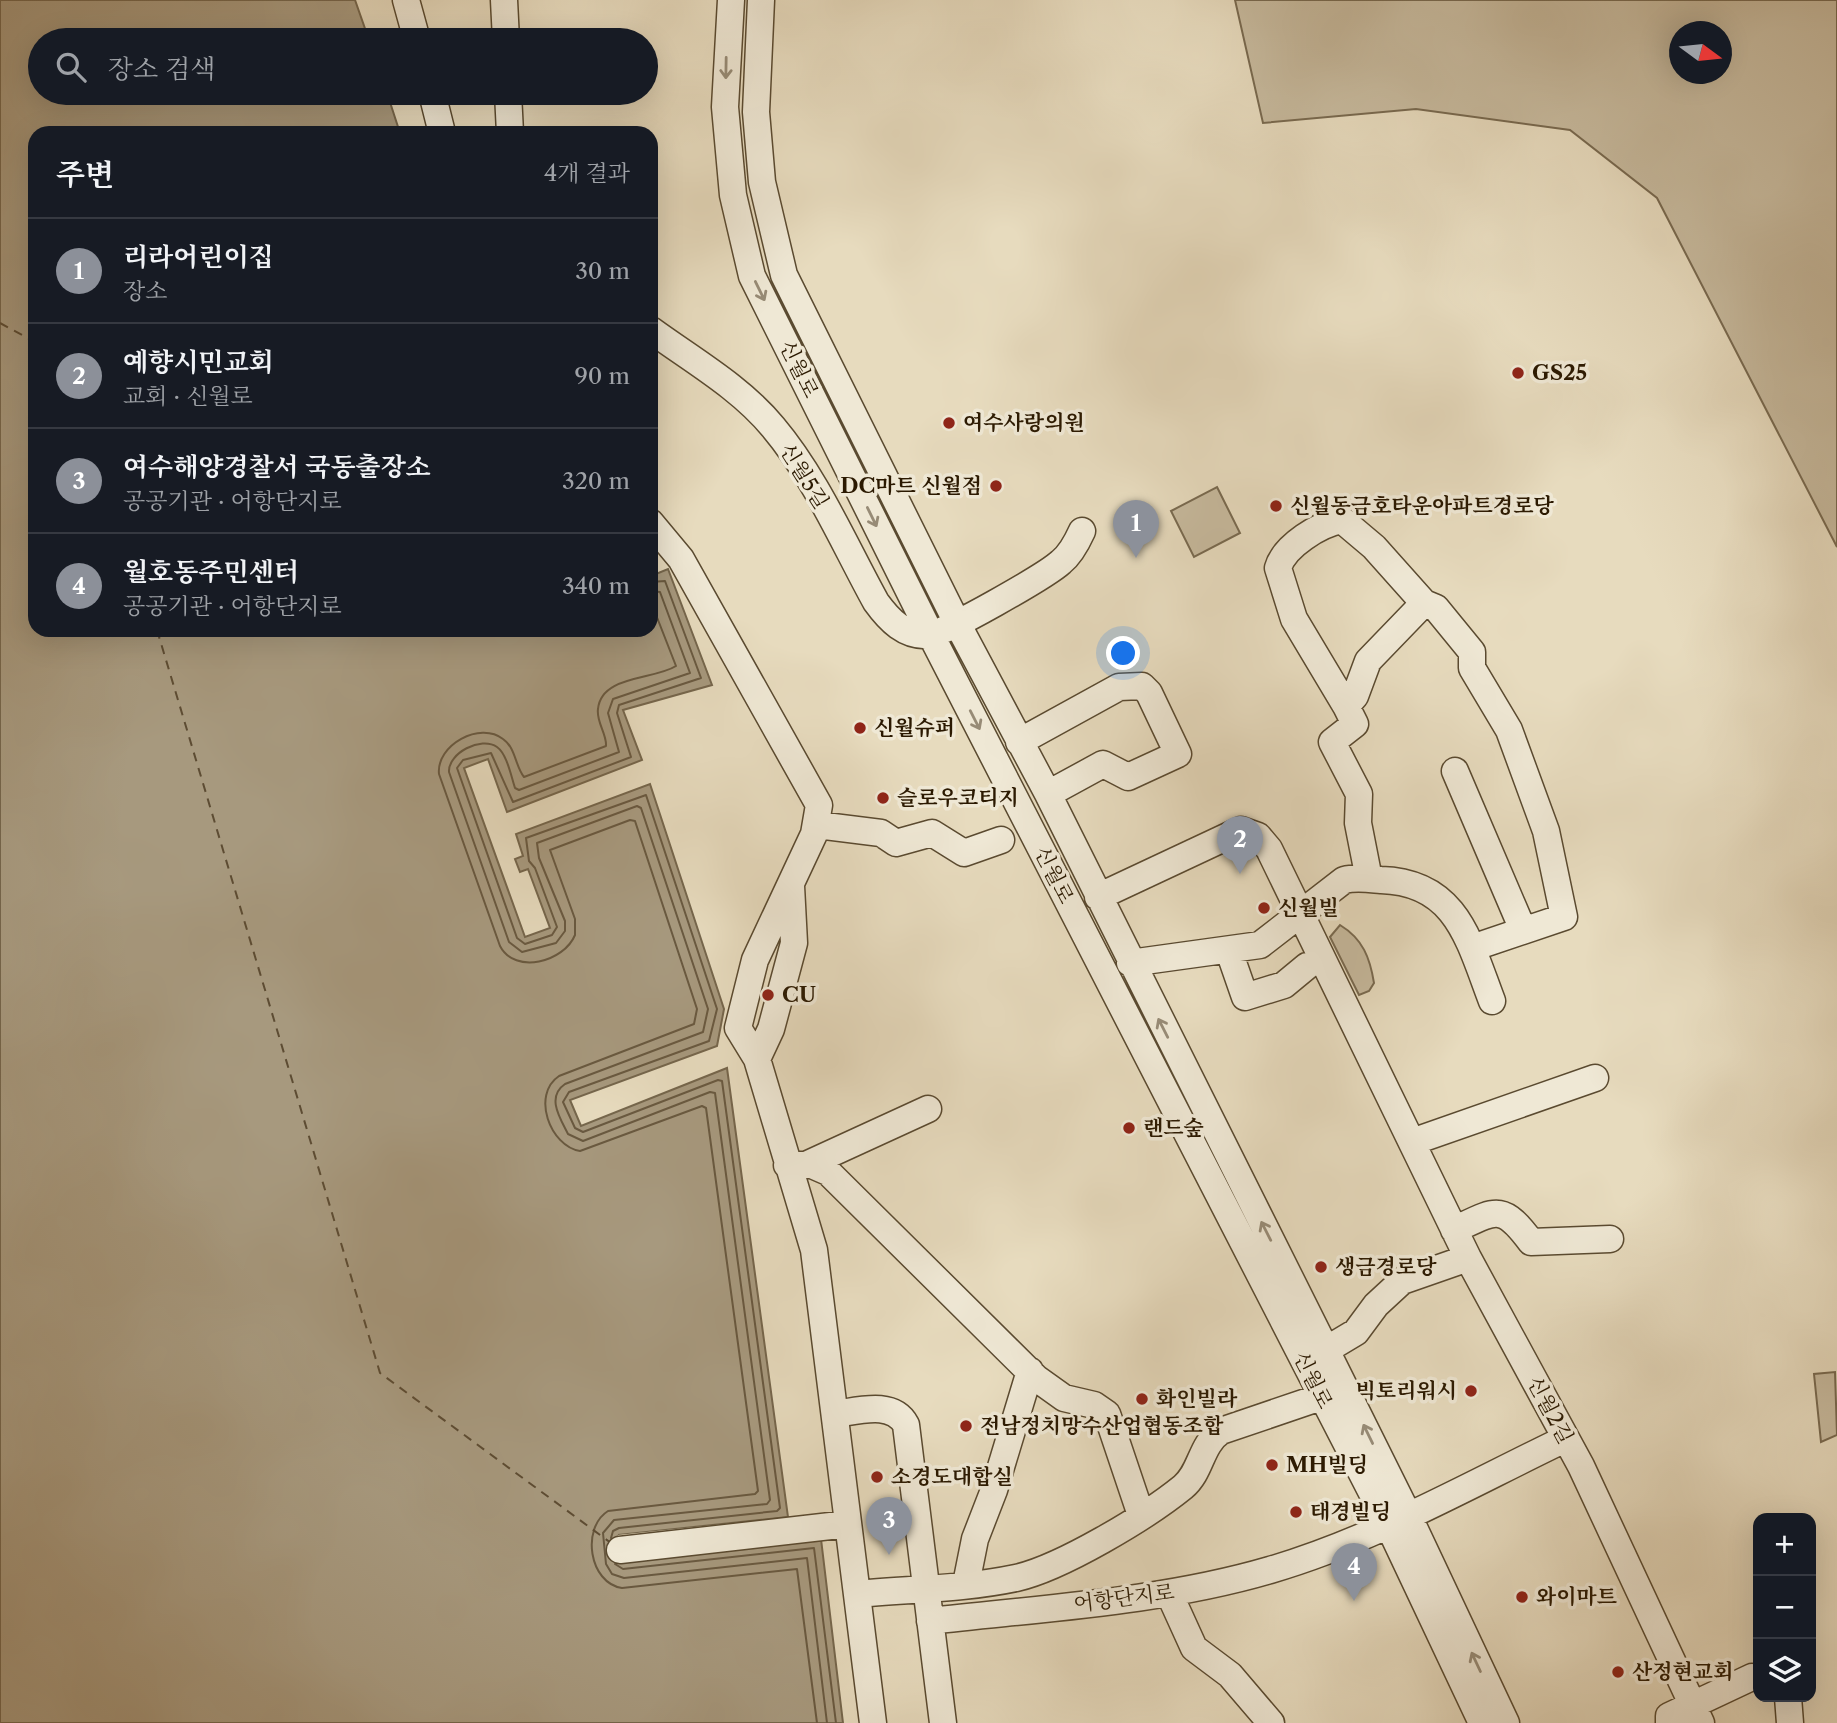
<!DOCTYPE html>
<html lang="ko">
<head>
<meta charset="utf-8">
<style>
  :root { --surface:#171b24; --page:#20242c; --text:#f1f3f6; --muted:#9ea1a6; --line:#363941; --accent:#8c9099 }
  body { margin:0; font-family:"Libre Caslon Text","Noto Serif KR",serif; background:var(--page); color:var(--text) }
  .controls { position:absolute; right:21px; bottom:21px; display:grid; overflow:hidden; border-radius:14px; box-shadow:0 7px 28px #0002 }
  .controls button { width:63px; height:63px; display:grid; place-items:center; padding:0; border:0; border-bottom:2px solid var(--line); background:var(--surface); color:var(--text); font:35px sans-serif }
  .compass { position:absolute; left:1669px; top:21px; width:63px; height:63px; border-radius:50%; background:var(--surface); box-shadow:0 7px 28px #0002; rotate:105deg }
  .you { position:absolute; left:1124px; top:654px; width:24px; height:24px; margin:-18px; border:5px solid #fff; border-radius:50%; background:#1a73e8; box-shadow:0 0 0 10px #1a73e833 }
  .badge { display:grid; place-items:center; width:46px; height:46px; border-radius:50%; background:var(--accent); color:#fff; font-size:23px; font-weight:700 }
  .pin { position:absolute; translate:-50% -58px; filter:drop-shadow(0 2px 4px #0008) }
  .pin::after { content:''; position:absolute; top:37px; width:24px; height:21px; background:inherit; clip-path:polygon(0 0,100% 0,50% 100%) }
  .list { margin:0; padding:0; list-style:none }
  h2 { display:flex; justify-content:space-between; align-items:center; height:91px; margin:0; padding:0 28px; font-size:30px }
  h2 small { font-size:23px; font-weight:400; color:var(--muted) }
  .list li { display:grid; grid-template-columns:46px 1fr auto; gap:21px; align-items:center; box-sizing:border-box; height:105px; padding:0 28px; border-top:2px solid var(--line) }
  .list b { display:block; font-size:26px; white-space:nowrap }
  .list p { margin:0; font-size:23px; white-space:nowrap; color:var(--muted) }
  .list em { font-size:23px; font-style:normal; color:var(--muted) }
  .icon { flex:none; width:38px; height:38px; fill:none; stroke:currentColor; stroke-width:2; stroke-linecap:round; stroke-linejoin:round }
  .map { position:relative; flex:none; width:1837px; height:1723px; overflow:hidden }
  .search { position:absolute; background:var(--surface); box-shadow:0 7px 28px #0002; left:28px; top:28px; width:630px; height:77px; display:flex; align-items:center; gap:18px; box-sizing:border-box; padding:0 24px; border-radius:38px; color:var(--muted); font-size:26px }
  .panel { position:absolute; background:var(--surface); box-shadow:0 7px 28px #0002; left:28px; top:126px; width:630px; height:511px; border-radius:21px }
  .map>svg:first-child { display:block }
  .green { fill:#c7ba9e; stroke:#796a50; stroke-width:2; fill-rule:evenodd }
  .water { fill:#a7997e; stroke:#75664c; stroke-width:2 }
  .pier { fill:#e7dbbe }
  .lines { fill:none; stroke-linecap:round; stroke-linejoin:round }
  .shore { stroke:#695940; stroke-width:2 }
  .ferry { stroke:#5d4c33; stroke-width:2; stroke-dasharray:9 7; stroke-linecap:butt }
  .minor-casing { stroke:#5a4a30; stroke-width:29 }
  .minor { stroke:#efe8d5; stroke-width:26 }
  .oneway { stroke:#978b76 }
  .poi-dot { fill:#8f2418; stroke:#efe8d5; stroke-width:2.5 }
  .labels { text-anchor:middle; stroke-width:7; stroke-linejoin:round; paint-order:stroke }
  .street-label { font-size:21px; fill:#2b1901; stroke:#efe8d5 }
  .poi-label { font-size:21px; font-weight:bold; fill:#2b1901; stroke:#efe8d5; text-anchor:start }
</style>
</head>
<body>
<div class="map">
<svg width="1837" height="1723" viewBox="0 0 1837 1723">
  <rect width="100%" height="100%" fill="#e7dbbe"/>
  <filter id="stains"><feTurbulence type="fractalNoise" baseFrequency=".00286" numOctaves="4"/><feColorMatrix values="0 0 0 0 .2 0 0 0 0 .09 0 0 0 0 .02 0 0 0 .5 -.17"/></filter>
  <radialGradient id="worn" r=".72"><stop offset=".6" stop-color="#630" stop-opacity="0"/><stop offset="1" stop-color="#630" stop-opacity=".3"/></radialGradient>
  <path class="green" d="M1235,0H1837V547L1657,198L1570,130L1416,109L1263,123ZM1680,32H1722V74H1680Z
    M1217,487L1240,533L1194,557L1171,511Z
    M1340,925C1363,939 1370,958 1374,983L1369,991L1359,995L1330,937Z
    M1835,1372L1837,1435L1821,1442L1814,1374Z"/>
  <path class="water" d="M0,0H355L369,40H40V93H387L400,133H35V630H651V576L668,569L712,685L623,710L642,760L507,812L488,759L464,768L525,937L550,928L528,869L520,872L515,859L523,856L516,834L650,784L724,1009L717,1046L570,1100L581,1126L727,1068L788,1517L618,1535L821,1539L843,1723H0Z"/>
  <path class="pier" d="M792,1517L791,1519L620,1550L618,1535Z"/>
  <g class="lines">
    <path class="shore" d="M651,591L660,592L690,673L613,699L608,713L619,752L519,790L515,788C511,776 507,754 497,747C481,736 448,753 449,772L509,942L522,952L556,943L565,931V921L539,858L537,843L637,806L641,808L708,1009L703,1032L565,1084C546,1097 560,1118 568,1134L583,1141L710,1092L715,1093L770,1500L767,1504L614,1520L603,1533L606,1564L612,1574L624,1578L807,1558L827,1723
      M651,602L676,666C654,680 601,675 598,709C596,722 607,734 606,746L524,777C515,766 516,748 503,739C480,721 436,745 439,774L500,946C515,975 564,962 575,935V919L550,850L630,820L635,821L697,1009L694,1024L559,1076C531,1095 550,1146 580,1151L702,1106L706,1108L758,1491L755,1494L608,1511C581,1528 589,1583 622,1588L797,1569L817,1723
      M611,1538L613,1531L619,1528L777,1511L780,1508L722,1081L718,1080L583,1132L575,1128L563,1102L569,1092L709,1041L717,1009L646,795L526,838L529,861L535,868L557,927L552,935L525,944L517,938L457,768L463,760L491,753L513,802L631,757L617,713L619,705L701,678L665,581L651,582
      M615,1564L623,1569L814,1548L836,1723"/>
    <path class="ferry" d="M0,323L35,342
      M157,630L380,1373L611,1543"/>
    <defs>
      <path id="minor" d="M406,0L417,40
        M504,0L506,40
        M731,0L725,107L733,195L752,276L931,635L1388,1524L1482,1723
        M761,0L756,112L762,182L784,275L957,623L1048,794L1326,1350L1408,1515L1506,1723
        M432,93L442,133
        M508,93L510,133
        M651,330C692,360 740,387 773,427C816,478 844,544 876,602C889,620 905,637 929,635C944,634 1047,575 1061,562C1071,554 1077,542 1082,531
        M651,523L681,559L819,805L814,834L755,960L738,1028L757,1059L814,1250L873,1723
        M1346,706L1294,619L1278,568C1284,546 1320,524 1342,520L1374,547L1424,603L1436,608L1472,652V668L1509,730L1546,831L1564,917L1472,948
        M1019,742L1119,687L1142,686L1149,693L1178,754L1128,777L1103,764L1048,794
        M1455,771L1523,930
        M817,825L881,833L896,843L932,833L964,853L1001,840
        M1369,879L1358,823L1359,794L1332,742L1355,724L1346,706L1355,696L1368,661L1424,603
        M1098,897L1241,830L1258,836L1269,849L1468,1258
        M1229,951L1245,997L1284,985L1307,966
        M1130,963L1260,945L1344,880C1356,877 1369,879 1381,880C1457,882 1469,941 1492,1001
        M757,1059L771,1029L794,943L791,886
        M1412,1142L1595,1078
        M808,1164L928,1109
        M787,1165H812L828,1172L1036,1378L1064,1398L1094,1405L1107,1414L1141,1515
        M1454,1230C1496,1210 1502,1203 1531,1242L1610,1239
        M1326,1350L1356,1332L1376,1305L1402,1281L1468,1258L1581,1466L1701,1723
        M835,1414C858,1411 893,1400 906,1425L943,1723
        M620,1550L848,1524
        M966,1584L975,1539L994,1490L1030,1371
        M1169,1593L1194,1648L1230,1675L1271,1723
        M857,1594C909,1589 964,1589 1016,1578C1061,1568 1146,1517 1183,1487C1202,1471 1200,1445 1221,1431L1321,1397
        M930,1621C1043,1608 1161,1602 1270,1570C1373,1540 1469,1485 1565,1439
        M1788,1697L1790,1723
        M1669,1723V1716L1752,1677"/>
    </defs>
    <use href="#minor" class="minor-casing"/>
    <use href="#minor" class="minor"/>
  </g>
  <defs><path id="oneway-shaft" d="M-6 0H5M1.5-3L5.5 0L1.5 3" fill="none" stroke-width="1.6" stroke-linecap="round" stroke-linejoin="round" transform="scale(1.75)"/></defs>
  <g class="oneway">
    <use href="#oneway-shaft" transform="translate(726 68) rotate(91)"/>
    <use href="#oneway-shaft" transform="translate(760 291) rotate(64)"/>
    <use href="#oneway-shaft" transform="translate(872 517) rotate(64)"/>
    <use href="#oneway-shaft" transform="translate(975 720) rotate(63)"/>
    <use href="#oneway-shaft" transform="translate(1163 1028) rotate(-117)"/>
    <use href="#oneway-shaft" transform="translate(1266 1231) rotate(-117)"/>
    <use href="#oneway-shaft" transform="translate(1368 1434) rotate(-116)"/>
    <use href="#oneway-shaft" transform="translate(1476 1662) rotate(-115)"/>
  </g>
  <g class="poi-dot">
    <circle cx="1518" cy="373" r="7"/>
    <circle cx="949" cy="423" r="7"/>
    <circle cx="996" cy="486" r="7"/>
    <circle cx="1276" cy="506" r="7"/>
    <circle cx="860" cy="728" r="7"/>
    <circle cx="883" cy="798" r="7"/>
    <circle cx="1264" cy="908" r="7"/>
    <circle cx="768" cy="995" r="7"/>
    <circle cx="1129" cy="1128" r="7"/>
    <circle cx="1321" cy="1267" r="7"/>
    <circle cx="1471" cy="1391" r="7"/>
    <circle cx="1142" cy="1399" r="7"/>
    <circle cx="966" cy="1426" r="7"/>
    <circle cx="1272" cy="1465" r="7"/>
    <circle cx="877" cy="1477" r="7"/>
    <circle cx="1296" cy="1512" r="7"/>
    <circle cx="1522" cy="1597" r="7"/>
    <circle cx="1618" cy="1672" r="7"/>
  </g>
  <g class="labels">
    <g class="street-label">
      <text transform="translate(799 369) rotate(64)" y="7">신월로</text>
      <text transform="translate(804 476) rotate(58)" y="7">신월5길</text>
      <text transform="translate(1054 875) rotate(63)" y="7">신월로</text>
      <text transform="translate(1313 1380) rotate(63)" y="7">신월로</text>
      <text transform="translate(1550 1410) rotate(62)" y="7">신월2길</text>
      <text transform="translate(1124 1598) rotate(-7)" y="7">어항단지로</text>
    </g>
    <g class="poi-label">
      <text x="1532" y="380">GS25</text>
      <text x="963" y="430">여수사랑의원</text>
      <text x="982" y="493" text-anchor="end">DC마트 신월점</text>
      <text x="1290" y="513">신월동금호타운아파트경로당</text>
      <text x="874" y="735">신월슈퍼</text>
      <text x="897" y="805">슬로우코티지</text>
      <text x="1278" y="915">신월빌</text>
      <text x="782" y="1002">CU</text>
      <text x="1143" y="1135">랜드숲</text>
      <text x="1335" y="1274">생금경로당</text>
      <text x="1457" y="1398" text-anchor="end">빅토리워시</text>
      <text x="1156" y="1406">화인빌라</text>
      <text x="980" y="1433">전남정치망수산업협동조합</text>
      <text x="1286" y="1472">MH빌딩</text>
      <text x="891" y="1484">소경도대합실</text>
      <text x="1310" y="1519">태경빌딩</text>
      <text x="1536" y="1604">와이마트</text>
      <text x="1632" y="1679">산정현교회</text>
    </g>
  </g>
  <rect width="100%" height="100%" filter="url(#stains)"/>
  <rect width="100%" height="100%" fill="url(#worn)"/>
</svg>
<div class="controls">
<button>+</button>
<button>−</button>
<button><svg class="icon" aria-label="layers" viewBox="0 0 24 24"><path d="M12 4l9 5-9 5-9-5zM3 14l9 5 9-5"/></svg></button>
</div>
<svg class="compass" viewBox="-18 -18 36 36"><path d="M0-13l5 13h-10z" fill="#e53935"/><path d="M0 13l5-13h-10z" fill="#9ea1a6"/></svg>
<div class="you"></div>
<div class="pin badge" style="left:1136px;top:558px">1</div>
<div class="pin badge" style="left:1240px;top:874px">2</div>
<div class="pin badge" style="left:889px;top:1555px">3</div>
<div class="pin badge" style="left:1354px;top:1601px">4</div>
<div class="search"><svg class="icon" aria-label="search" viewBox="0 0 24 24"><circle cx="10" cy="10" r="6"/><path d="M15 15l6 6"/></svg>장소 검색</div>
<section class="panel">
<h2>주변<small>4개 결과</small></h2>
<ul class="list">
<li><span class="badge">1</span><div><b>리라어린이집</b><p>장소</p></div><em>30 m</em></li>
<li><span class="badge">2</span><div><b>예향시민교회</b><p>교회 · 신월로</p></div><em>90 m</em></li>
<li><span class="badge">3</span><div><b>여수해양경찰서 국동출장소</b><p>공공기관 · 어항단지로</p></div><em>320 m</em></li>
<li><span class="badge">4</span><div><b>월호동주민센터</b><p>공공기관 · 어항단지로</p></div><em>340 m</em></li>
</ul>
</section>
</div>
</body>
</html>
